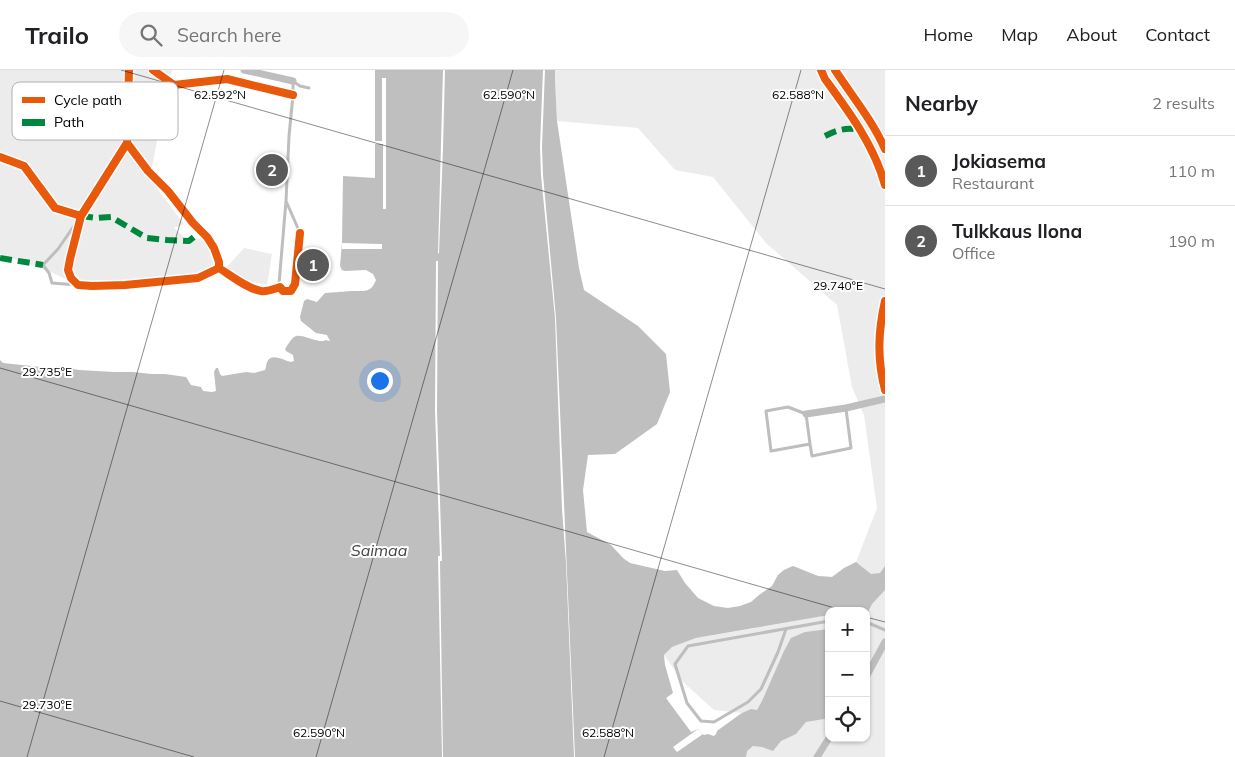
<!DOCTYPE html>
<html lang="en">
<head>
<meta charset="utf-8">
<style>
  :root { --surface:#fff; --page:#f6f6f6; --text:#202124; --muted:#757577; --line:#e0e0e0; --accent:#595959 }
  body { margin:0; font-family:Mulish,sans-serif; background:var(--page); color:var(--text) }
  .controls { position:absolute; right:15px; bottom:15px; display:grid; overflow:hidden; border-radius:10px; box-shadow:0 1px 4px #0004 }
  .controls button { width:45px; height:45px; display:grid; place-items:center; padding:0; border:0; border-bottom:1px solid var(--line); background:var(--surface); color:var(--text); font:25px sans-serif }
  .you { position:absolute; left:379px; top:310px; width:18px; height:18px; margin:-12px; border:4px solid #fff; border-radius:50%; background:#1a73e8; box-shadow:0 0 0 8px #1a73e833 }
  .badge { display:grid; place-items:center; width:32px; height:32px; border-radius:50%; background:var(--accent); color:#fff; font-size:16px; font-weight:700 }
  .pin { position:absolute; translate:-50% -50%; border:2px solid #fff; box-shadow:0 1px 5px #0006 }
  .list { margin:0; padding:0; list-style:none }
  h2 { display:flex; justify-content:space-between; align-items:center; height:65px; margin:0; padding:0 20px; font-size:21px }
  h2 small { font-size:16px; font-weight:400; color:var(--muted) }
  .list li { display:grid; grid-template-columns:32px 1fr auto; gap:15px; align-items:center; box-sizing:border-box; height:70px; padding:0 20px; border-top:1px solid var(--line) }
  .list b { display:block; font-size:19px; white-space:nowrap }
  .list p { margin:0; font-size:16px; white-space:nowrap; color:var(--muted) }
  .list em { font-size:16px; font-style:normal; color:var(--muted) }
  .icon { flex:none; width:28px; height:28px; fill:none; stroke:currentColor; stroke-width:2; stroke-linecap:round; stroke-linejoin:round }
  .map { position:relative; flex:none; width:885px; height:687px; overflow:hidden }
  header { display:flex; align-items:center; gap:30px; box-sizing:border-box; height:70px; padding:0 25px; background:var(--surface); border-bottom:1px solid var(--line) }
  header strong { font-size:24px }
  nav { display:flex; gap:28px; margin-inline-start:auto; font-size:18px }
  .search { width:350px; height:45px; background:var(--page); display:flex; align-items:center; gap:12px; box-sizing:border-box; padding:0 18px; border-radius:28px; color:var(--muted); font-size:19px }
  main { display:flex }
  aside { flex:1; background:var(--surface) }
  .map>svg:first-child { display:block }
  .green { fill:#ececec; fill-rule:evenodd }
  .water { fill:#bfbfbf }
  .pier { fill:#fff }
  .lines { fill:none; stroke-linecap:round; stroke-linejoin:round }
  .service { stroke:#bebebe; stroke-width:3 }
  .minor { stroke:#bebebe; stroke-width:7 }
  .quiet { stroke:#00873e; stroke-width:6; stroke-dasharray:12 6; stroke-linecap:butt }
  .cycleway-casing { stroke:#fff; stroke-width:11 }
  .cycleway { stroke:#e8590c; stroke-width:8 }
  .ticks { fill:none; stroke:#000; stroke-width:1; stroke-opacity:0.45 }
  .labels { text-anchor:middle; stroke-width:4; stroke-linejoin:round; paint-order:stroke }
  .water-label { font-size:16px; font-style:italic; fill:#444; stroke:#fff }
  .key { fill:#fff; stroke:#b2b2b2; stroke-width:1 }
  .key-label { font-size:14px; fill:#000 }
  .ticks-label { font-size:12px; text-anchor:middle; fill:#000; stroke:#fff; stroke-width:4; stroke-linejoin:round; paint-order:stroke }
</style>
</head>
<body>
<header>
<strong>Trailo</strong>
<div class="search"><svg class="icon" aria-label="search" viewBox="0 0 24 24"><circle cx="10" cy="10" r="6"/><path d="M15 15l6 6"/></svg>Search here</div>
<nav><a>Home</a><a>Map</a><a>About</a><a>Contact</a></nav>
</header>
<main>
<div class="map">
<svg width="885" height="687" viewBox="0 0 885 687">
  <rect width="100%" height="100%" fill="#fff"/>
  <path class="green" d="M0,0H172L167,16L150,109L184,154L174,158L184,167L185,170C210,164 212,176 216,197L203,204L166,210H126L125,215H78L51,202L0,184Z
    M555,0H885V687H732L721,678L717,661L741,643L714,640L683,612L664,585L672,577L696,568L756,558L759,525L772,516L778,505L784,500L793,496L818,506L832,507L844,498L856,492L877,438L864,345L852,317L837,235L766,173L713,107L675,100L638,58L557,51L555,10ZM829,541H866V668H829Z
    M244,178L272,184L267,215L252,212L225,199Z"/>
  <path class="water" d="M375,0H555V10L557,51L579,198L584,220L638,256L666,284L670,322L657,354L615,384L588,385L583,420L587,462L611,475L623,488L630,493L665,501L677,500L685,513L698,528L714,536L728,538L740,536L751,532L759,525L772,516L778,505L784,500L793,496L818,506L832,507L844,498L856,492L871,504L880,503L885,496V520L872,534L867,544L866,541H829V545L696,568L672,577L664,585L665,595L673,623L666,628L691,662L698,659L704,665L708,664L714,666L716,664L717,661L742,643L751,639L757,640L762,631L784,581L791,568L805,562L829,559V644L824,649L806,652L796,664L781,671L773,681L762,677L753,676L747,681L746,687H0V290L3,293L41,297H62L79,300L114,302H133L152,304H165L186,307L191,315L201,317L203,321L212,322L216,321L214,302L216,298H218L220,304L222,306L246,302L254,303L265,300C266,298 266,295 267,292C272,282 284,291 291,292L294,291L293,285L286,281L285,279C288,275 291,268 296,266C302,264 316,272 324,271L325,270L330,271L327,265L316,263L301,251L300,247L304,231L307,229L317,232C319,230 323,225 325,223C327,223 350,221 353,221C364,221 371,223 376,210L373,204L366,200L345,201L342,200L340,196L342,173L343,106L375,108Z"/>
  <path class="pier" d="M443,0H445L443,78L439,183L438,184Z
    M543,0H545L542,77L543,105L556,248L575,687H574L566,493L562,439L555,248L541,105L540,77Z
    M382,8H386V139H383V74H374L375,71H382Z
    M342,173L382,174V179H342Z
    M436,191H438L437,341L442,491H440L443,687H442L438,486H440L435,340Z
    M698,659L703,664L677,682L673,677Z"/>
  <g class="lines">
    <path class="service" d="M294,12L300,16L309,18
      M286,131L279,214L283,221H291L295,214L300,163L286,131L289,66L293,25V12
      M76,153L58,179L43,195L49,203L52,213L77,215
      M810,374L806,344L788,337L766,341L771,381L810,374L812,386L851,378L846,339
      M866,552L885,560
      M786,559L778,582L761,619L748,632L714,652L701,651L687,633L675,594L688,576L829,551"/>
    <path class="minor" d="M244,0L293,11
      M821,0L825,9C849,42 874,75 885,115
      M127,73L81,146L70,189L68,200L71,208L78,215L92,216L125,215L198,208L219,198V192L214,178L207,167L193,153L168,121L148,101L127,73L129,0
      M885,231C878,262 877,289 885,320
      M806,344L846,338L885,329
      M866,607L885,572
      M817,687L829,668"/>
    <path class="quiet" d="M825,66C837,60 846,57 860,60
      M81,146L97,148L111,147L147,168L167,170L189,171L201,161
      M0,188L43,195"/>
    <defs>
      <path id="cycleway" d="M129,0L127,73L148,101L168,121L193,153L207,167L214,178L219,192V198
        M153,0L174,15L227,9L293,25
        M821,0L825,9C849,42 874,75 885,115
        M835,0C852,26 872,50 885,79
        M127,73L81,146L70,189L68,200L71,208L78,215L92,216L125,215L198,208L219,198
        M0,87L24,96L55,138L81,146
        M219,198C230,205 248,219 261,221C267,222 274,219 280,217L283,221H291L295,214L300,163
        M885,231C878,262 877,289 885,320"/>
    </defs>
    <use href="#cycleway" class="cycleway-casing"/>
    <use href="#cycleway" class="cycleway"/>
  </g>
  <path class="ticks" d="M121,0L885,219M0,298L845,541M866,547L885,552M0,631L194,687M27,687L224,0M316,687L513,0M604,687L801,0"/>
  <g class="labels">
    <g class="water-label">
      <text x="379" y="486">Saimaa</text>
    </g>
  </g>
  <rect x="12" y="12" width="166" height="58" rx="8" class="key"/>
  <rect x="22" y="27" width="23" height="6" fill="#e8590c"/>
  <rect x="22" y="49" width="23" height="7" fill="#00873e"/>
  <g class="key-label">
    <text x="54" y="35">Cycle path</text>
    <text x="54" y="57">Path</text>
  </g>
  <g class="ticks-label">
    <text x="220" y="29">62.592°N</text>
    <text x="509" y="29">62.590°N</text>
    <text x="798" y="29">62.588°N</text>
    <text x="838" y="220">29.740°E</text>
    <text x="47" y="306">29.735°E</text>
    <text x="47" y="639">29.730°E</text>
    <text x="319" y="667">62.590°N</text>
    <text x="608" y="667">62.588°N</text>
  </g>
</svg>
<div class="controls">
<button>+</button>
<button>−</button>
<button><svg class="icon" aria-label="locate" viewBox="0 0 24 24"><circle cx="12" cy="12" r="6"/><path d="M12 2v4M12 18v4M2 12h4M18 12h4"/></svg></button>
</div>
<div class="you"></div>
<div class="pin badge" style="left:313px;top:195px">1</div>
<div class="pin badge" style="left:272px;top:100px">2</div>
</div>
<aside>
<h2>Nearby<small>2 results</small></h2>
<ul class="list">
<li><span class="badge">1</span><div><b>Jokiasema</b><p>Restaurant</p></div><em>110 m</em></li>
<li><span class="badge">2</span><div><b>Tulkkaus Ilona</b><p>Office</p></div><em>190 m</em></li>
</ul>
</aside>
</main>
</body>
</html>
